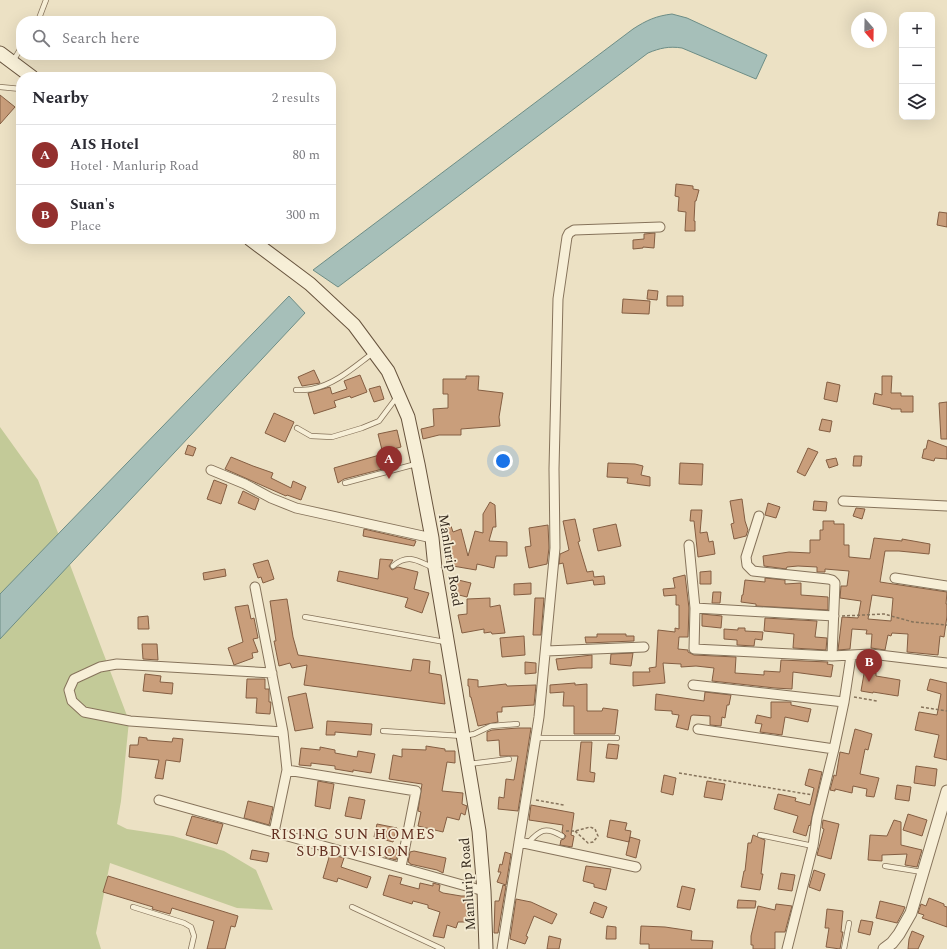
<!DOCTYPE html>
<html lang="en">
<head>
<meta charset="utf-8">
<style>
  :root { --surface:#fff; --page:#f7f7f7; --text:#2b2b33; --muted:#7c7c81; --line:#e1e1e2; --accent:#93302e }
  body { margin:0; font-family:Spectral,serif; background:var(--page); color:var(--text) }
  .controls { position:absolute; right:12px; top:12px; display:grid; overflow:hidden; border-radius:8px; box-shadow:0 4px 16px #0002 }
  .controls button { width:36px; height:36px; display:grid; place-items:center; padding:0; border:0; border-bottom:1px solid var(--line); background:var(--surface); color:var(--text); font:20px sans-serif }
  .compass { position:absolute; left:851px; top:12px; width:36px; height:36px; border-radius:50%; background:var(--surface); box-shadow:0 4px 16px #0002; rotate:160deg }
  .you { position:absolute; left:503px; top:461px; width:14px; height:14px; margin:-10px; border:3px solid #fff; border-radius:50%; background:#1a73e8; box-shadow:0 0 0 6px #1a73e833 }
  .badge { display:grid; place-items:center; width:26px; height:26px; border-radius:50%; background:var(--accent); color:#fff; font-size:13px; font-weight:700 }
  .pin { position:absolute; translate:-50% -33px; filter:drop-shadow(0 1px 2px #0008) }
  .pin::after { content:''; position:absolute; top:21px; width:14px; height:12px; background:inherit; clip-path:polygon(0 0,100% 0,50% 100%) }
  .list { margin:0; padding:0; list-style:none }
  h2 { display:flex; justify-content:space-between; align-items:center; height:52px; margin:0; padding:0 16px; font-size:17px }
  h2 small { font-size:13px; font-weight:400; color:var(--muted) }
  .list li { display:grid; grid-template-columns:26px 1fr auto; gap:12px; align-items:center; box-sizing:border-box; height:60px; padding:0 16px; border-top:1px solid var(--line) }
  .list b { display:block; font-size:15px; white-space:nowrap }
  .list p { margin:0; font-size:13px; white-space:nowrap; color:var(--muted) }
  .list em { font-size:13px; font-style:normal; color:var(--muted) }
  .icon { flex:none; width:22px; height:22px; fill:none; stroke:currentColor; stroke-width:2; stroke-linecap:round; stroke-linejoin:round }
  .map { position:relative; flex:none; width:947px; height:949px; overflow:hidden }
  .search { position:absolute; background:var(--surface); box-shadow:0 4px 16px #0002; left:16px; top:16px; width:320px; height:44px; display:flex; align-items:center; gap:10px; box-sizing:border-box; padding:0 14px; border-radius:16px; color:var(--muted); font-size:15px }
  .panel { position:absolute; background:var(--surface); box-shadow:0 4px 16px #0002; left:16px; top:72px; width:320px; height:172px; border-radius:16px }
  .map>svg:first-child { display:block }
  .green { fill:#c3ca98 }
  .water { fill:#a6bfb9; stroke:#6d8d86 }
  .building { fill:#c99e7b; stroke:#845e42; fill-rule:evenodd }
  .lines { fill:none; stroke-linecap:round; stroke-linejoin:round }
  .service-casing { stroke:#86735b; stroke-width:6 }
  .minor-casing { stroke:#86735b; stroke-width:11 }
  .tertiary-casing { stroke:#86735b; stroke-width:13 }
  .secondary-casing { stroke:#68543e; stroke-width:15 }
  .path { stroke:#86735b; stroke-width:1.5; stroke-dasharray:3 2; stroke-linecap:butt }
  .service { stroke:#f7efd7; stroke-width:4.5 }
  .minor { stroke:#f7efd7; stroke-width:9 }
  .tertiary { stroke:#f7efd7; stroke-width:11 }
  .secondary { stroke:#f7efd7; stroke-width:13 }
  .labels { text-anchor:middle; stroke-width:3.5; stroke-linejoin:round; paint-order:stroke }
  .street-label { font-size:14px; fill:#372b1f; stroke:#f4ebd3 }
  .neighbourhood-label { font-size:15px; letter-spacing:1px; fill:#622f20; stroke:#f4ebd3 }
</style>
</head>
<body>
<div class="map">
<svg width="947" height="949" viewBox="0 0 947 949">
  <rect width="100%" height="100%" fill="#ece1c4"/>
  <path class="green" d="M0,427L38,480L129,721L121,801L117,824L127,829L173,836L224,851L256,870L273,910L237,908L110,863L96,933L101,949H0Z"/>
  <path class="water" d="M672,14L687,18L767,55L756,79L682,48C669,46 660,48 648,53L338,287L313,270L633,29C647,20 656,16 672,14Z
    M289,296L305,313L0,639V594Z"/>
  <path class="building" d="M0,95L15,107L0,124Z
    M676,184L693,186V189L699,190L696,201H695L694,221H695V231H685L686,212L678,211L679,197L675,196Z
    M939,212L947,213V227L937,225Z
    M655,233L654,248L643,247V248L633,249V240L644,239V234Z
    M648,290L658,291L657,300L647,299Z
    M667,296H683V306H667Z
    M623,299L650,301L649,314L622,313Z
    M314,370L320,383L302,386L298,377Z
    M360,375L367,392L351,398L350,396L334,401L336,407L314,414L308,393L330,387L332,394L347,389L344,381Z
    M466,376H479L478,390L503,393L499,417L500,426L461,429V435H439L423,439L421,429L434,426L433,409L448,408V394H443V379H466Z
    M882,376H892L891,393H901V396H913V412H901V409H891V408L873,404L875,393L882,395Z
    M827,382L840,385L837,402L824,399Z
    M380,386L384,399L374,402L369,389Z
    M947,402V439H941L939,403Z
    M274,413L294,422L285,442L265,433Z
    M822,419L832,421L830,432L819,430Z
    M397,430L401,447L390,450L394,466L344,479L338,483L334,468L383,454L378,434Z
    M928,440L947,447V459L935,458L934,461L922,458L924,449H926Z
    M188,445L196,448L193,456L185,454Z
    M808,448L818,452L805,476L797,472Z
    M854,456H862L861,466H853Z
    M231,457L253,466L273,473L271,478L291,488L293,481L306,487L301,500L287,495L286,496L225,469Z
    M836,458L838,465L829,468L826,460Z
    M608,463L635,464L643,466L641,475L650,477V486L627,483L628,478L607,477Z
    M680,463L703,464L702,485L679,484Z
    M214,480L227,485L221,504L207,499Z
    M243,491L259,499L255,510L238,503Z
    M742,499L745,521L748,530L746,536L734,539L731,524L734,523L730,501Z
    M814,501L827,502L826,511L813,510Z
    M490,502L495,505L496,527H493L489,541L507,542V556H496L494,568L477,564L476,570L447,565L449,550L443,529L451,526L453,532L461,529L468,556L475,531L483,533V514Z
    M768,503L780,507L776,518L765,515Z
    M856,508L865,509L862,519L853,516Z
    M691,510H702L700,533L707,532L709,542L713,541L715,554L698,557L694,521H690Z
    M575,519L580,541L578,542L587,572L593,571L594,577L604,576L605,584L594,585L593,580L567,584L563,563L559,564L560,554L569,550L563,521Z
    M823,521H834V524H844V545H849V557L870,559L874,538L902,541V539L930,544L929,554L899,551H885L880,582L947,592L946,604H947V616L944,637L940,636L938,655L907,652L908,634L892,633L891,636L888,635L885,650L871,648L872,634H866L867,630L852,629L850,649L838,650L842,617L858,618L861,601L840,598L841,586H847L849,571L825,569V572H817V567L798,566L787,567L786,569L764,566L763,556L789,552L810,553V540H820V530H823ZM872,595L893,598L891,621L868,619Z
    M616,524L621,546L598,551L593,529Z
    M548,525L549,548L547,564L529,568L525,547L531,546L529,528Z
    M364,529L416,541L414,546L363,536Z
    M380,559L393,560L389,566L392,570L398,567L418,572L414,589L429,593L422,613L405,607L408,598L337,581L339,571L378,579Z
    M268,560L274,579L263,583L261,577L258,578L253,564Z
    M225,569L226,576L204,580L203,573Z
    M711,571V584H700V572Z
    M685,575L689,608L688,637H679L678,649L688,650V652L694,655L736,657L735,673L764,675V671L780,672L781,660L828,662L827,664L833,665L831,677L793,672L792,689L775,688L712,681L714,668L696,666L681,667V664L663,663L665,683L633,686V672H650L649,668L656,667L658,630L675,632V628L679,629V605H676V595L664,596L663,589L675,588L673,578Z
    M765,578L785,580V584L801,583V595L828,597V610L756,606V604L741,602L742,595H743L745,580L765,582Z
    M454,579L471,583L467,597L451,593Z
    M531,583V594L514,595V584Z
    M713,592H721L720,603H712Z
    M490,598V607L500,605L505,633L492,634L491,632L484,633V629L462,633L458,615L467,614V599Z
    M535,598H544L541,635H533Z
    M287,599L293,637L298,655L411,671L413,659L430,661L429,673L441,675L445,704L304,685L307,665L292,668L290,663L279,666L274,641H276L270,601Z
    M248,605L251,619L254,618L258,638L253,639L258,652L252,653L253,658L234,665L228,648L243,642L235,607Z
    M702,614L722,616L721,628L702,626Z
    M148,616L149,629H138V617Z
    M765,618L817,621L815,637L827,638L826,650L793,648L794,634L764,631Z
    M738,628H745V631L763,632L762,640L755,639L754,646L737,645V640L724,639V629L738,630Z
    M597,634H626V636H634V641L586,643L585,637H597Z
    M524,636L525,655L502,657L500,638Z
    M142,644H157L158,660L143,659Z
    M633,653L631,666L610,664L611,654Z
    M592,655V668H578L558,670L556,659Z
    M863,660L876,661L874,673H876V676L900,680L898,696L873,692V693L861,691L865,668H863Z
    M525,662L536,663V673L525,674Z
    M145,674L161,676L160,682L173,683L172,694L143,691Z
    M247,679H265V689H269V702H271L270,714L256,713L257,698H246Z
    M468,679L478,680V687L506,684L507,686L536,685L534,705L502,707V712H497L498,722L478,726L471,697H470L469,686H468Z
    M930,679L947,683V760L934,757L939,735L915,730L919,712L937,715L941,694L927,690Z
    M575,683V685L587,684V711H602L603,708L618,710L615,734H574V706H563L564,692L550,693V685Z
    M705,692L731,695L729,705H727L725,718L722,717L721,726L710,725V716L693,715L691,716L688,730L676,727L679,715L672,714V711L655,710L656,694L704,701Z
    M306,693L313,728L295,731L288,697Z
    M771,702H791V705L811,709L808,722L785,717L782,735L760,732L762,724L755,723L757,715L771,718Z
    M327,721L372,724L371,735L335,732V735H326Z
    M518,728H531L518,811L498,809L499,797L504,798L506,779L514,780L518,756H500L499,740L487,741V732L492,730Z
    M855,729L872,734L868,750L865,749L860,774L879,778L874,797L866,796L867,789L853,786L852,793L835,789V791L830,790L834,775L836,776L840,752L849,754Z
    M139,737L147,738V740L172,742L173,738L183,739L180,762L166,760L163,779L155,778L159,760L129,757L130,745H138Z
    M581,742H592L590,772L595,773L594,782L577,780Z
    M608,744L619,745L617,759L606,758Z
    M426,746L445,749V751H455V763L447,762L442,791L463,793L462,804L467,806L465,815L461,813L459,820L447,817L443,832L418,826L421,812L418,811L422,784L389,779L393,755L402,757V749L426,750Z
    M320,747L335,750V753L357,757L358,751L375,754L371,773L353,770V772L335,769V766L311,763V766L299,765L301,748L320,750Z
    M916,766L937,769L935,786L914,783Z
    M809,769L822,772L810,826L809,825L806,836L793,832L798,816L774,809L778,794L796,798L795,801L810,805L814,788L805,785Z
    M664,775L676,778L673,795L661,792Z
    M318,781L334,784L330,809L315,806Z
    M707,781L725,784L722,800L704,797Z
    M897,785L911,787L909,801L895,799Z
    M349,797L365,800L361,819L345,816Z
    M248,801L273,807L269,825L244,818Z
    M531,805L574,813L571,835L574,836L572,847L560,845L561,840L564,839L566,836L562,832L563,825L529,820Z
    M908,814L927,820L922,836L903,830Z
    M192,816L223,824L217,844L186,835Z
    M610,820L627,823L625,830L631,831L629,842L607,837Z
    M823,820L839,824L831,859L817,855L824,829L822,828Z
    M894,820L901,822V845L922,850L917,867L905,865L907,854L882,855V861L868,860L870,835L887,836Z
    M377,824L397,828L393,842L374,837Z
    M753,835L765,840L761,874H763L760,890L741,887L744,871H745L748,843H751Z
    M630,837L640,840L636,858L626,855Z
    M387,848L398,850L396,860L385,857Z
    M252,850L269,853L267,862L250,859Z
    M414,851L446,858L443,873L437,870L410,864V863L408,862L410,852Z
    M505,852L511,854L506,885L497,882L501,872H498L500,864L502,865Z
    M330,854L344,858L341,867L371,877L367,888L338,878L337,882L323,878Z
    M586,866L611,869L606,890L594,887V884L583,881Z
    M814,870L825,874L820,891L809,887Z
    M781,873L795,875L792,891L778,889Z
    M389,875L402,878L400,884L419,889L420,883L433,886V883L440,885L439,891L443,893L461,896H472V922H458L456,928L447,925L444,938L433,936L440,912L428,908V905L413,901L412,904L383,895Z
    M108,876L238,916L235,927L231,926L225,949H207L214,921L172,908L170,914L152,909L153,907L103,892Z
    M503,885L506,886L498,933H494L495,901H499Z
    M682,886L695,889L690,910L677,907Z
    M929,898L944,904V906L947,907V927L922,918L924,915L918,913L921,904L926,906Z
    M516,899L531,902L557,914L552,924L534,916L526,936L528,937L525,944L510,939Z
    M738,900L756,901L755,908H737Z
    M880,901L905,907L903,912L897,923L876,918Z
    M594,902L607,907L603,918L590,913Z
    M776,904L792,906L785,932H775V949H753V945H751V936L758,906L775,910Z
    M827,909L843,911L841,932H843L840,949L826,947L829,928H825Z
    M861,920L873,922L870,935L858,932Z
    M607,926L616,927V939H606Z
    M641,926L665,927L692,931L691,940L713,941L712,949H649V944H640Z
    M912,931L924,936L918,949H908L909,939Z
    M549,936L561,939L559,949H547Z"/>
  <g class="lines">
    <defs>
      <path id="service" d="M38,21L46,0
        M13,61L21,48
        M0,87L21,89
        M296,390C302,390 307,390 312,389C336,384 354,367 373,353
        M297,428L311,436L332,437L362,428L379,421L397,397
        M345,483L416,464
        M393,566C409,553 417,561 434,568
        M305,617L445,642
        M383,731L463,736L474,734L491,726L517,724
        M536,738H617
        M469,764L509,759
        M760,835L813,846
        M528,843C540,830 545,826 562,836
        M885,866L922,872
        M133,907L184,923L191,927L194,936L191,949
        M352,907L442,949
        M844,949L849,923"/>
      <path id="minor" d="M211,470L245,484L271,498L296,508L432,538
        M843,501L947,506
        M759,516L746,557L747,565L753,571L828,579L832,580L835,583L832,656
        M689,545L695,608L694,649L832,656L871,654L947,663
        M895,578L947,586
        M255,587L283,732L287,770L274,832
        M695,608L834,616
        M546,651L644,647
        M272,673L117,664L100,667L74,679L69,690L72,701L84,712L130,721L283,732
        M693,685L844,702
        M698,729L834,749
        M287,770L416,791L401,867
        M159,800L484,891
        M519,842L636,867
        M502,949L539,717L555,548L554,469L558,299L567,237L569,233L574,230L660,227
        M787,949L813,846L817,818L834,749L844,702L851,656"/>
      <path id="tertiary" d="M884,949L892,943L899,934L911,913L947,791"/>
      <path id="secondary" d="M0,53L32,77
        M250,239L310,284L354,325L388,371L408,417L418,464L432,538L435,568L479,831L484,891L486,949"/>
    </defs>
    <use href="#service" class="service-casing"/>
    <use href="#minor" class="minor-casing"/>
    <use href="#tertiary" class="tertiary-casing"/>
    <use href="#secondary" class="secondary-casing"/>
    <path class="path" d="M842,616L884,614L913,622L947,625
      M854,697L877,701
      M921,707L947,711
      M679,773L813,795
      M536,800L564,805
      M566,831H575L590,827L595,829L598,836L593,842L588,843L575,831"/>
    <use href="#service" class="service"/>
    <use href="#minor" class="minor"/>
    <use href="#tertiary" class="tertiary"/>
    <use href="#secondary" class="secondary"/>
  </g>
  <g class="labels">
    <g class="street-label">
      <text transform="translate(451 560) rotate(81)" y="5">Manlurip Road</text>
      <text transform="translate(467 884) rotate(-94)" y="5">Manlurip Road</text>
    </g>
    <g class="neighbourhood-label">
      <text x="353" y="839">RISING SUN HOMES<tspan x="353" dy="17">SUBDIVISION</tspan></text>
    </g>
  </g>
</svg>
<div class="controls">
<button>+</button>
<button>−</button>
<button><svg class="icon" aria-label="layers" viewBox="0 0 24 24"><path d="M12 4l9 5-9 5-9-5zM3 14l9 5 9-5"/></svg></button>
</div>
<svg class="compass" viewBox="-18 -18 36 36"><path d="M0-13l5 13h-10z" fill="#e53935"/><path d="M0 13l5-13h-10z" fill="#7c7c81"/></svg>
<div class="you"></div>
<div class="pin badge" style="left:389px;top:479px">A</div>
<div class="pin badge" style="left:869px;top:682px">B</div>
<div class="search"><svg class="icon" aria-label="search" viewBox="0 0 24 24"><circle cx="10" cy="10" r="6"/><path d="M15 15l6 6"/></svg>Search here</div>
<section class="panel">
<h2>Nearby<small>2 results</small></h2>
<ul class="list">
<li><span class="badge">A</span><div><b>AIS Hotel</b><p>Hotel · Manlurip Road</p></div><em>80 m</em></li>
<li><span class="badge">B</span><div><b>Suan's</b><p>Place</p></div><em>300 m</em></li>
</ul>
</section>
</div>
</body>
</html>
